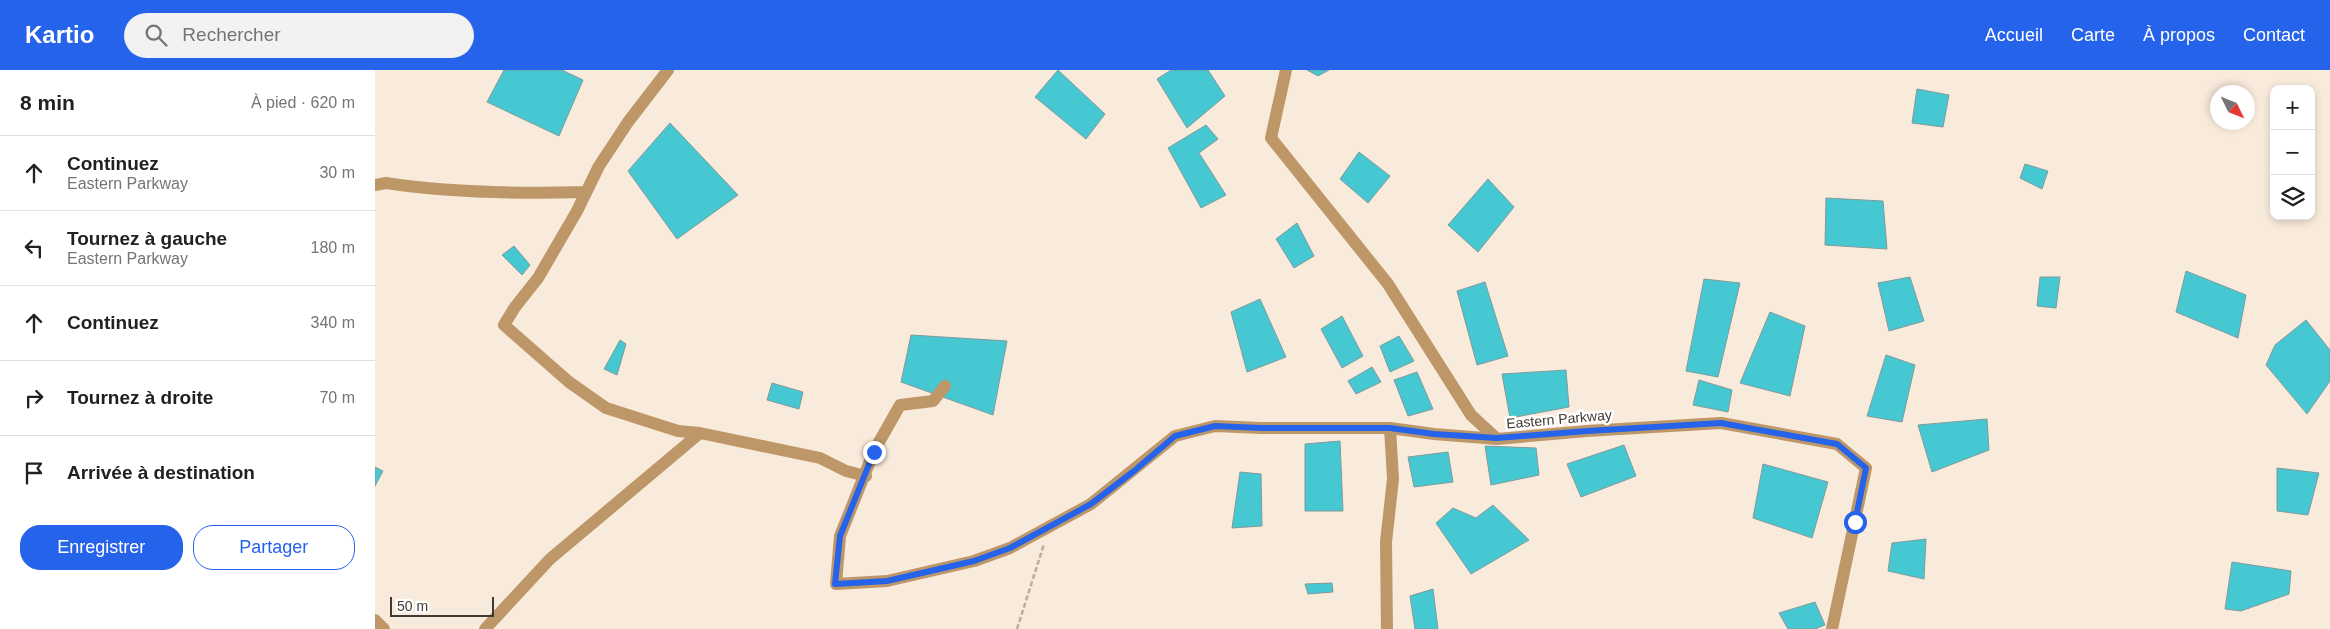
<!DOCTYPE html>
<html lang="fr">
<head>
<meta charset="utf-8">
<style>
  :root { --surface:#fff; --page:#f2f2f2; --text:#202124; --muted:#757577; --line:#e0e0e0; --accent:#2563eb }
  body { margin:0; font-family:Arial,sans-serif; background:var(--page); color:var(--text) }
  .controls { position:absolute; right:15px; top:15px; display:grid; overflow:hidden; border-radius:10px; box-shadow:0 2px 8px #0003 }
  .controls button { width:45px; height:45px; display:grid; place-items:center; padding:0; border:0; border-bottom:1px solid var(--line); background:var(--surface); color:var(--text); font:25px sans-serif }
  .compass { position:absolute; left:1835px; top:15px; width:45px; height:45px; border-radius:50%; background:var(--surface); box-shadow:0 2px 8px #0003; rotate:133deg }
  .scale { position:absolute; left:15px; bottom:12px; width:104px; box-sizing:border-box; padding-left:5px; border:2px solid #413b35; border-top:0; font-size:14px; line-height:18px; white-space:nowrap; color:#413b35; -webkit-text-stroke:4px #fff; paint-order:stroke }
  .stop { position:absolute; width:15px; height:15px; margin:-11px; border:4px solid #2563eb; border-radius:50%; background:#fff }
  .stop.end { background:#2563eb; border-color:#fff; box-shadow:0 1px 5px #0008 }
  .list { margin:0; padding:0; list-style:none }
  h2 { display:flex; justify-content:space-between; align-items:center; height:65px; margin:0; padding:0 20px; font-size:21px }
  h2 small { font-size:16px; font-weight:400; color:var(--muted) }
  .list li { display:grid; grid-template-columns:32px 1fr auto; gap:15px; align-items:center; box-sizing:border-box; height:75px; padding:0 20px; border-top:1px solid var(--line) }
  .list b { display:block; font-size:19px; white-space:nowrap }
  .list p { margin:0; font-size:16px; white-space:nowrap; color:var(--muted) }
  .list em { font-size:16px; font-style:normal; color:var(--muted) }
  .actions { display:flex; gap:10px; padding:15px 20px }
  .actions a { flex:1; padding:11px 0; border:1px solid var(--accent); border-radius:20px; text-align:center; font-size:18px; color:var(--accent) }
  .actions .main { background:var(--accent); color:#fff }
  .icon { flex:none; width:28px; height:28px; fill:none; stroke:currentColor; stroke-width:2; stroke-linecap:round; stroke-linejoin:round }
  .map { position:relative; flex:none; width:1955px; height:559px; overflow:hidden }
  header { display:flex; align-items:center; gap:30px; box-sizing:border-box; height:70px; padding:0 25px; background:var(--accent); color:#fff }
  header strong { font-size:24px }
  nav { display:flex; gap:28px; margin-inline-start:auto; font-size:18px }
  .search { width:350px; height:45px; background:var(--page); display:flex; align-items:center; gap:12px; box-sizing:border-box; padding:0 18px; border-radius:28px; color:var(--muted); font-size:19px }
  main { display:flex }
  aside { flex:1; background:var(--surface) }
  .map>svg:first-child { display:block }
  .building { fill:#45c8d1; stroke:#83999a }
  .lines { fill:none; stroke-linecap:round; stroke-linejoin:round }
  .path { stroke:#b8ada1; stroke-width:2.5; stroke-dasharray:5 2.5; stroke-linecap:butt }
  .minor { stroke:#be9769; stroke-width:12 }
  .route { stroke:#2563eb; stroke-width:6 }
  .labels { text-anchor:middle; stroke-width:5; stroke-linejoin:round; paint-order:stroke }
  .street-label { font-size:14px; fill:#413b35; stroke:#fff }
</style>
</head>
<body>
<header>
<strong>Kartio</strong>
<div class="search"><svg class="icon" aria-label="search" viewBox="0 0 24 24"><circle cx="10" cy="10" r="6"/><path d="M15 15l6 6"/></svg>Rechercher</div>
<nav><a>Accueil</a><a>Carte</a><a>À propos</a><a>Contact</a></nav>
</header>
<main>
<aside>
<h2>8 min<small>À pied · 620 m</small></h2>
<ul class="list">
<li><svg class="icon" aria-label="ahead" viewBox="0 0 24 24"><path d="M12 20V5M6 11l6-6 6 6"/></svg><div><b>Continuez</b><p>Eastern Parkway</p></div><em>30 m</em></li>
<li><svg class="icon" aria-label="left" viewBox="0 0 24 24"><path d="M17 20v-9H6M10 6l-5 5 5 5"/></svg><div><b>Tournez à gauche</b><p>Eastern Parkway</p></div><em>180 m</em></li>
<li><svg class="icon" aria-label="ahead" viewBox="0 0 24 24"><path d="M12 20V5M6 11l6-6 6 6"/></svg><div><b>Continuez</b></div><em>340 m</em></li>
<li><svg class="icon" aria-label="right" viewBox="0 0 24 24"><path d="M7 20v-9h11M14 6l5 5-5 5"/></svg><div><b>Tournez à droite</b></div><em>70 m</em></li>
<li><svg class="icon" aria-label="arrive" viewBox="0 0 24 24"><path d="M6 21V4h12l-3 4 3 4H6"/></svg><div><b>Arrivée à destination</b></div></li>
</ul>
<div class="actions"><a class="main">Enregistrer</a><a>Partager</a></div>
</aside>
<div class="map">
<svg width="1955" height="559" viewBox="0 0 1955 559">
  <rect width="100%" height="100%" fill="#f9ebdc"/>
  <path class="building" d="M129,0H187L208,10L184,66L112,32Z
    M683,0L730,44L711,69L660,27Z
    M796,0H833L850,26L812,58L782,9Z
    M932,0H954L943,6Z
    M1542,19L1574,25L1568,57L1537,53Z
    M295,53L363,125L302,169L253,101Z
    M831,55L843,69L824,83L851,125L826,138L793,78Z
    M984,82L1015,106L993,133L965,109Z
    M1650,94L1673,101L1667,119L1645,108Z
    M1113,109L1139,137L1103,182L1073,155Z
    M1451,128L1508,131L1512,179L1450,175Z
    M922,153L939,186L919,198L901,169Z
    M139,176L155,195L147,205L127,185Z
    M1811,201L1871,225L1863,268L1801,242Z
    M1535,207L1549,251L1514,261L1503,213Z
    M1665,207H1685L1681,238L1662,236Z
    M1329,209L1365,213L1343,307L1311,301Z
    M1110,212L1133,286L1102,295L1082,221Z
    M885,229L911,287L872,302L856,242Z
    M1395,242L1430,256L1415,326L1365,313Z
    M967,246L988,286L967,298L946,259Z
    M1931,250L1955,280V311L1932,344L1891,295L1900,275Z
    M536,265L632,271L618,345L526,312Z
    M1024,266L1039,291L1015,302L1005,276Z
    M245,270L251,274L242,305L229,299Z
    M1511,285L1540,295L1527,352L1492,346Z
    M997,297L1006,312L981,324L973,311Z
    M1191,300L1194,337L1135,348L1127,304Z
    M1042,302L1058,339L1033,346L1019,310Z
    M1324,310L1357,320L1353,342L1318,335Z
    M397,313L428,322L424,339L392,330Z
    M1612,349L1614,380L1557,402L1543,355Z
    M965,371L968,441H930V374Z
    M1249,375L1261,406L1206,427L1192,394Z
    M1110,376L1161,378L1164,405L1116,415Z
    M1073,382L1078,412L1039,417L1033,387Z
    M1388,394L1453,412L1437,468L1378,448Z
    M0,397L8,401L0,416Z
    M1902,398L1944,403L1933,445L1902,441Z
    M865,402L886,404L887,456L857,458Z
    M1118,435L1154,470L1096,504L1061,453L1078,438L1101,448Z
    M1551,469L1549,509L1513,501L1517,473Z
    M1857,492L1916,501L1914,524L1866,541L1850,539Z
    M957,513L958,522L933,524L930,514Z
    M1058,519L1063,559H1040L1035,526Z
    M1440,532L1450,555L1440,559H1413L1404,543Z"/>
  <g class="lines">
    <path class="path" d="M642,559L669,474"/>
    <path class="minor" d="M293,0L253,52L224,96L202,141L163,208L140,237L129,255L194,312L231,338L303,361L325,363L445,388L471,401L491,406
      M911,0L896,68L1013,214L1096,345L1122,369L1212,361L1346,353L1462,374L1491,398L1457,559
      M0,115L11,113C78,123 143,124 211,122
      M570,316L558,331L525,335L499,381L465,466L461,514L512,511L599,491L635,478L716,434L800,366L840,356L886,358H1015L1059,364L1122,369
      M0,550L9,559
      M110,559L175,489L325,363
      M1012,559L1011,472L1018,409L1015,358"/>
  </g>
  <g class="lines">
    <path class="route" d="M499,382L465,466L460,514L512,511L599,491L635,478L716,434L759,401L800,366L840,356L886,358H1015L1059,364L1122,368L1212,361L1346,353L1462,374L1491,398L1480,452"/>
  </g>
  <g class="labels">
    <g class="street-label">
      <text transform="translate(1184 349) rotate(-5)" y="5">Eastern Parkway</text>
    </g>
  </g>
</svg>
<div class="controls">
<button>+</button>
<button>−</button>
<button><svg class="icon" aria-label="layers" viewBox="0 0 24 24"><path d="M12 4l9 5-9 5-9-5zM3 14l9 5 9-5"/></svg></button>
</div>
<svg class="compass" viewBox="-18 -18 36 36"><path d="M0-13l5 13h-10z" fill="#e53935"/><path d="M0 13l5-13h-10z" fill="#757577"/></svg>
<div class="scale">50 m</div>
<div class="stop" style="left:1480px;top:452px"></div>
<div class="stop end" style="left:499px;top:382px"></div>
</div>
</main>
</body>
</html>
